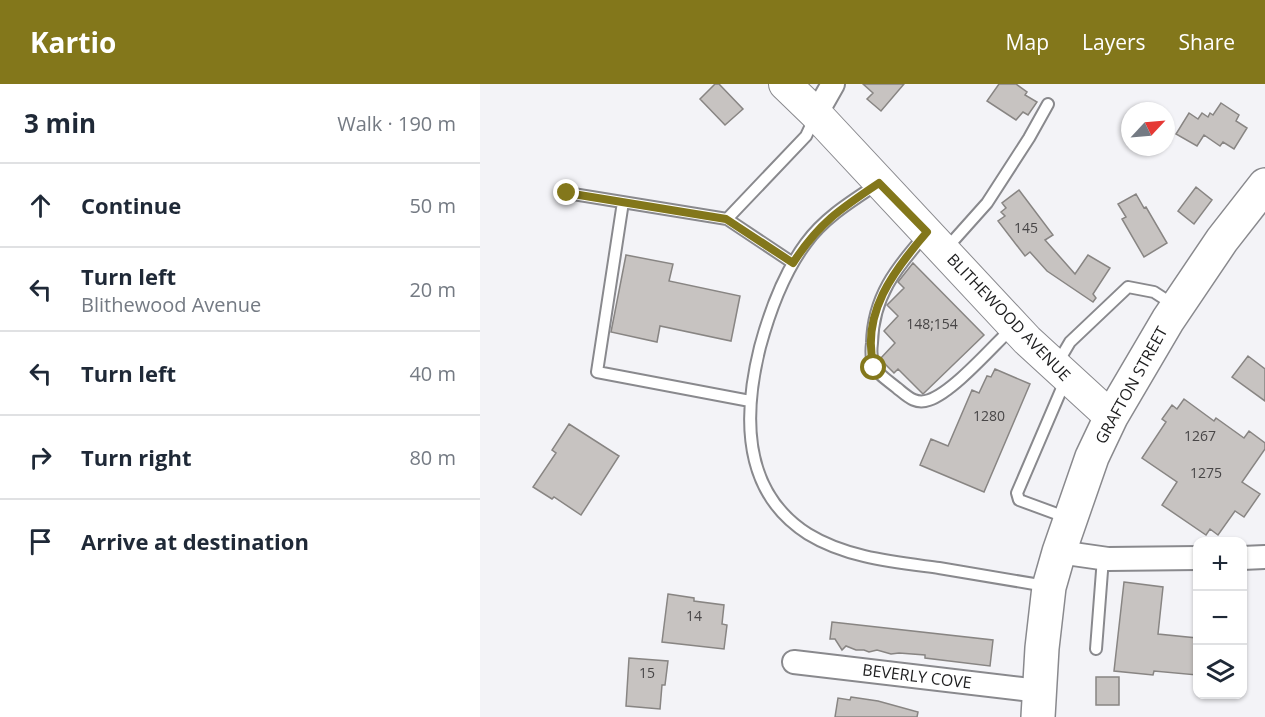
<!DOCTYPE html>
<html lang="en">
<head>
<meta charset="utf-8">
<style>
  :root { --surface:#fff; --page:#f6f6f7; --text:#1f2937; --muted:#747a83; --line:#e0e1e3; --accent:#83771b }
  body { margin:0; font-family:"Open Sans",sans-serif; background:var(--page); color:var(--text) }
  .controls { position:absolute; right:18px; bottom:18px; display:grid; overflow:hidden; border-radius:12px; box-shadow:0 2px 4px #0004 }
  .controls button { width:54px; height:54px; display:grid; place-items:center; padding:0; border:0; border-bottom:2px solid var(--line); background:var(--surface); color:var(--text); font:30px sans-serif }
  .compass { position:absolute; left:641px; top:18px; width:54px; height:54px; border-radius:50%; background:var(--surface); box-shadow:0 2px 4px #0004; rotate:64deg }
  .stop { position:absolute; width:18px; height:18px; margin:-14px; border:4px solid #83771b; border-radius:50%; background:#fff }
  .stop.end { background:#83771b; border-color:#fff; box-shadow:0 2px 6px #0008 }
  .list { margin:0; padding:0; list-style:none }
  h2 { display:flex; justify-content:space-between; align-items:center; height:78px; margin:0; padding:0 24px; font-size:26px }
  h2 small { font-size:20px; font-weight:400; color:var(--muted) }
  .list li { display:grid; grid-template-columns:39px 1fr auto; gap:18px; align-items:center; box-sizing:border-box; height:84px; padding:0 24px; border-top:2px solid var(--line) }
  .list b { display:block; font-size:22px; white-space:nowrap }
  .list p { margin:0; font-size:20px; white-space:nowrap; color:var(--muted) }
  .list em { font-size:20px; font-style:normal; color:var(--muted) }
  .icon { flex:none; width:33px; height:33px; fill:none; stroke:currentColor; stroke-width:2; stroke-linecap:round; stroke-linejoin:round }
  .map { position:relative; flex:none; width:785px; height:633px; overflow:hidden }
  header { display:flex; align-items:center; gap:36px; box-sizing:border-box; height:84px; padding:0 30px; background:var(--accent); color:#fff }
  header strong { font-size:28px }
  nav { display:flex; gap:33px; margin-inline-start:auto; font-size:21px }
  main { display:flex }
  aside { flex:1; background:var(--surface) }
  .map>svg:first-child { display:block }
  .building { fill:#c7c3c1; stroke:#888583; stroke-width:1.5 }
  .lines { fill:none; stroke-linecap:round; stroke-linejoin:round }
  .lane-casing { stroke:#89898d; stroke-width:14 }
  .street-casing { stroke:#89898d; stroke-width:26 }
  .secondary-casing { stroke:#89898d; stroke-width:34 }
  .highway-casing { stroke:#89898d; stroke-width:36 }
  .lane { stroke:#fff; stroke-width:10 }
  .street { stroke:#fff; stroke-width:22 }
  .secondary { stroke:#fff; stroke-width:32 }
  .highway { stroke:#fff; stroke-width:33 }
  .route { stroke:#83771b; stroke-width:8 }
  .labels { text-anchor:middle; stroke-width:6; stroke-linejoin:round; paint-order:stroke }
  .number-label { font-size:14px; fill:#484647 }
  .street-label { font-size:16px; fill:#1d1d1e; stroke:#fff }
</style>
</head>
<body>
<header>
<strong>Kartio</strong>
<nav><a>Map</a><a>Layers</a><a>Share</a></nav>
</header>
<main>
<aside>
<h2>3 min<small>Walk · 190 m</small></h2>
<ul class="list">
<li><svg class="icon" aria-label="ahead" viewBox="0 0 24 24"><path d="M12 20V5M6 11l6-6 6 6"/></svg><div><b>Continue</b></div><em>50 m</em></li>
<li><svg class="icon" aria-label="left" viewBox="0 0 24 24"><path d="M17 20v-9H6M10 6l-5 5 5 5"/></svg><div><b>Turn left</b><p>Blithewood Avenue</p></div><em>20 m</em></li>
<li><svg class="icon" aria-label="left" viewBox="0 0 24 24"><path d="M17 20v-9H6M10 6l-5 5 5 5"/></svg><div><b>Turn left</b></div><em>40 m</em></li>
<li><svg class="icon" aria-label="right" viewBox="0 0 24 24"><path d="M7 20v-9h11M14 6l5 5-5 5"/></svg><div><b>Turn right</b></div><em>80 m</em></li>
<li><svg class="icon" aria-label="arrive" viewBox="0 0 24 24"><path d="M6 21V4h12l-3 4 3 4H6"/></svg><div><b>Arrive at destination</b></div></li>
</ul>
</aside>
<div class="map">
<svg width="785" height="633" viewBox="0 0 785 633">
  <rect width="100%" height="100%" fill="#f3f3f7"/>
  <path class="building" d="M235,0H239L263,25L245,41L220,15Z
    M383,0H424L401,27L387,15L393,9Z
    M519,0H536L547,8L545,11L557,18L548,31L543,28L536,36L507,17Z
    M741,19L759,31L756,37L767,44L754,65L743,58L740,62L724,51L717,62L696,50L709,29L718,35L722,29L728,33L730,29L733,31Z
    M716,103L732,116L714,140L698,127Z
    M539,106L573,151L565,156L595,190L608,171L630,184L613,210L616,214L613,218L567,187L550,168L545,172L518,137L525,132L521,128L526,124L522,119Z
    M656,110L664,124L666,123L687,159L664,173L642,135L646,133L638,120Z
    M146,171L193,180L189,197L260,212L251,257L180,242L177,258L131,248Z
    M433,179L504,251L443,310L418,285L414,289L400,275L415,259L404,247L418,232L407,221L424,204L418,198Z
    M768,272L785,285V317L752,293Z
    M515,285L550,300L504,408L440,381L451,355L468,362L492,306L499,309L507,292L511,293Z
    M704,315L734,337L736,334L764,354L769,347L785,359V365L762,398L780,410L764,433L755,427L738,451L730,445L726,451L682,421L697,398L662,374L686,338L682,335L692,321L697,325Z
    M89,340L139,372L101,431L74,413L72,415L53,403L76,369L72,366Z
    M644,498L683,503L678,550L717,554V591L674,587L673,591L634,587Z
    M188,510L214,514V517L244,521L242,540L247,541L244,565L182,558Z
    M352,538L513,556L510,582L445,574V571L419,569L411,570L397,566L389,568L384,566H376L366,562L362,566L355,555H350Z
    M149,574L188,577L185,601H182L180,625L146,622Z
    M616,593H639V621H616Z
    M371,613L398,617L438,628L437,633H355L358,614L370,616Z"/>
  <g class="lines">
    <defs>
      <path id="lane" d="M399,99C372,117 345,133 326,159C303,190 290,226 280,263C263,331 262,408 328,450C367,474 415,478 459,484C495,490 531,496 566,502
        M87,109L247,135
        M143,118L117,288L270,317
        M445,151C416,184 393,213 392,259C391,267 391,275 394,282C397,290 410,298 417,304C427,312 435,321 449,316C473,308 512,263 532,244
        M465,166L507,119L549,54L568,20
        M313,179L247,135L326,52L335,33
        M577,280L590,258L648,203L674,208L694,221
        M585,297L537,409L539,416L588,434
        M616,565L623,474"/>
      <path id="street" d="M336,30L353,0
        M579,468L628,475L718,474
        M762,474L785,473
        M314,578L559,607"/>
      <path id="secondary" d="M305,0L336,30L547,256L631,333"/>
      <path id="highway" d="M558,633L562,564L569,503L579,468L612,373L631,333L688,236L742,156L785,101"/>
    </defs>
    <use href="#lane" class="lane-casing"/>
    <use href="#street" class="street-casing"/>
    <use href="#secondary" class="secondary-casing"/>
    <use href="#highway" class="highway-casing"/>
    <use href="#lane" class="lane"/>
    <use href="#street" class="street"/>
    <use href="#secondary" class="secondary"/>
    <use href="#highway" class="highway"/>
  </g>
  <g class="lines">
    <path class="route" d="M87,109L246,135L313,179C339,139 360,125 399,99L447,148C414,186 380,230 394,284"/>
  </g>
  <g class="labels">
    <g class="number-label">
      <text x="546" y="149">145</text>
      <text x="452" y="245">148;154</text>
      <text x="509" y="337">1280</text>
      <text x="720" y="357">1267</text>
      <text x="726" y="394">1275</text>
      <text x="214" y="537">14</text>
      <text x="167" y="594">15</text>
    </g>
    <g class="street-label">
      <text transform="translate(529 233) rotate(46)" y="6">BLITHEWOOD AVENUE</text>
      <text transform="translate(651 301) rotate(-61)" y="6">GRAFTON STREET</text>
      <text transform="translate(437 592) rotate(7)" y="6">BEVERLY COVE</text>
    </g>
  </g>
</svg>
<div class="controls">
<button>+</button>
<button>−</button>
<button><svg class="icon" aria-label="layers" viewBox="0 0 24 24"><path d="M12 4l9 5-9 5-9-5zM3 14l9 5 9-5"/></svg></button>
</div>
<svg class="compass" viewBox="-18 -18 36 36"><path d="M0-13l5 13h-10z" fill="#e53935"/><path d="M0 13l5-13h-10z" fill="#747a83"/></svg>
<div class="stop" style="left:394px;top:284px"></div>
<div class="stop end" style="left:87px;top:109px"></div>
</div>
</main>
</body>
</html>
